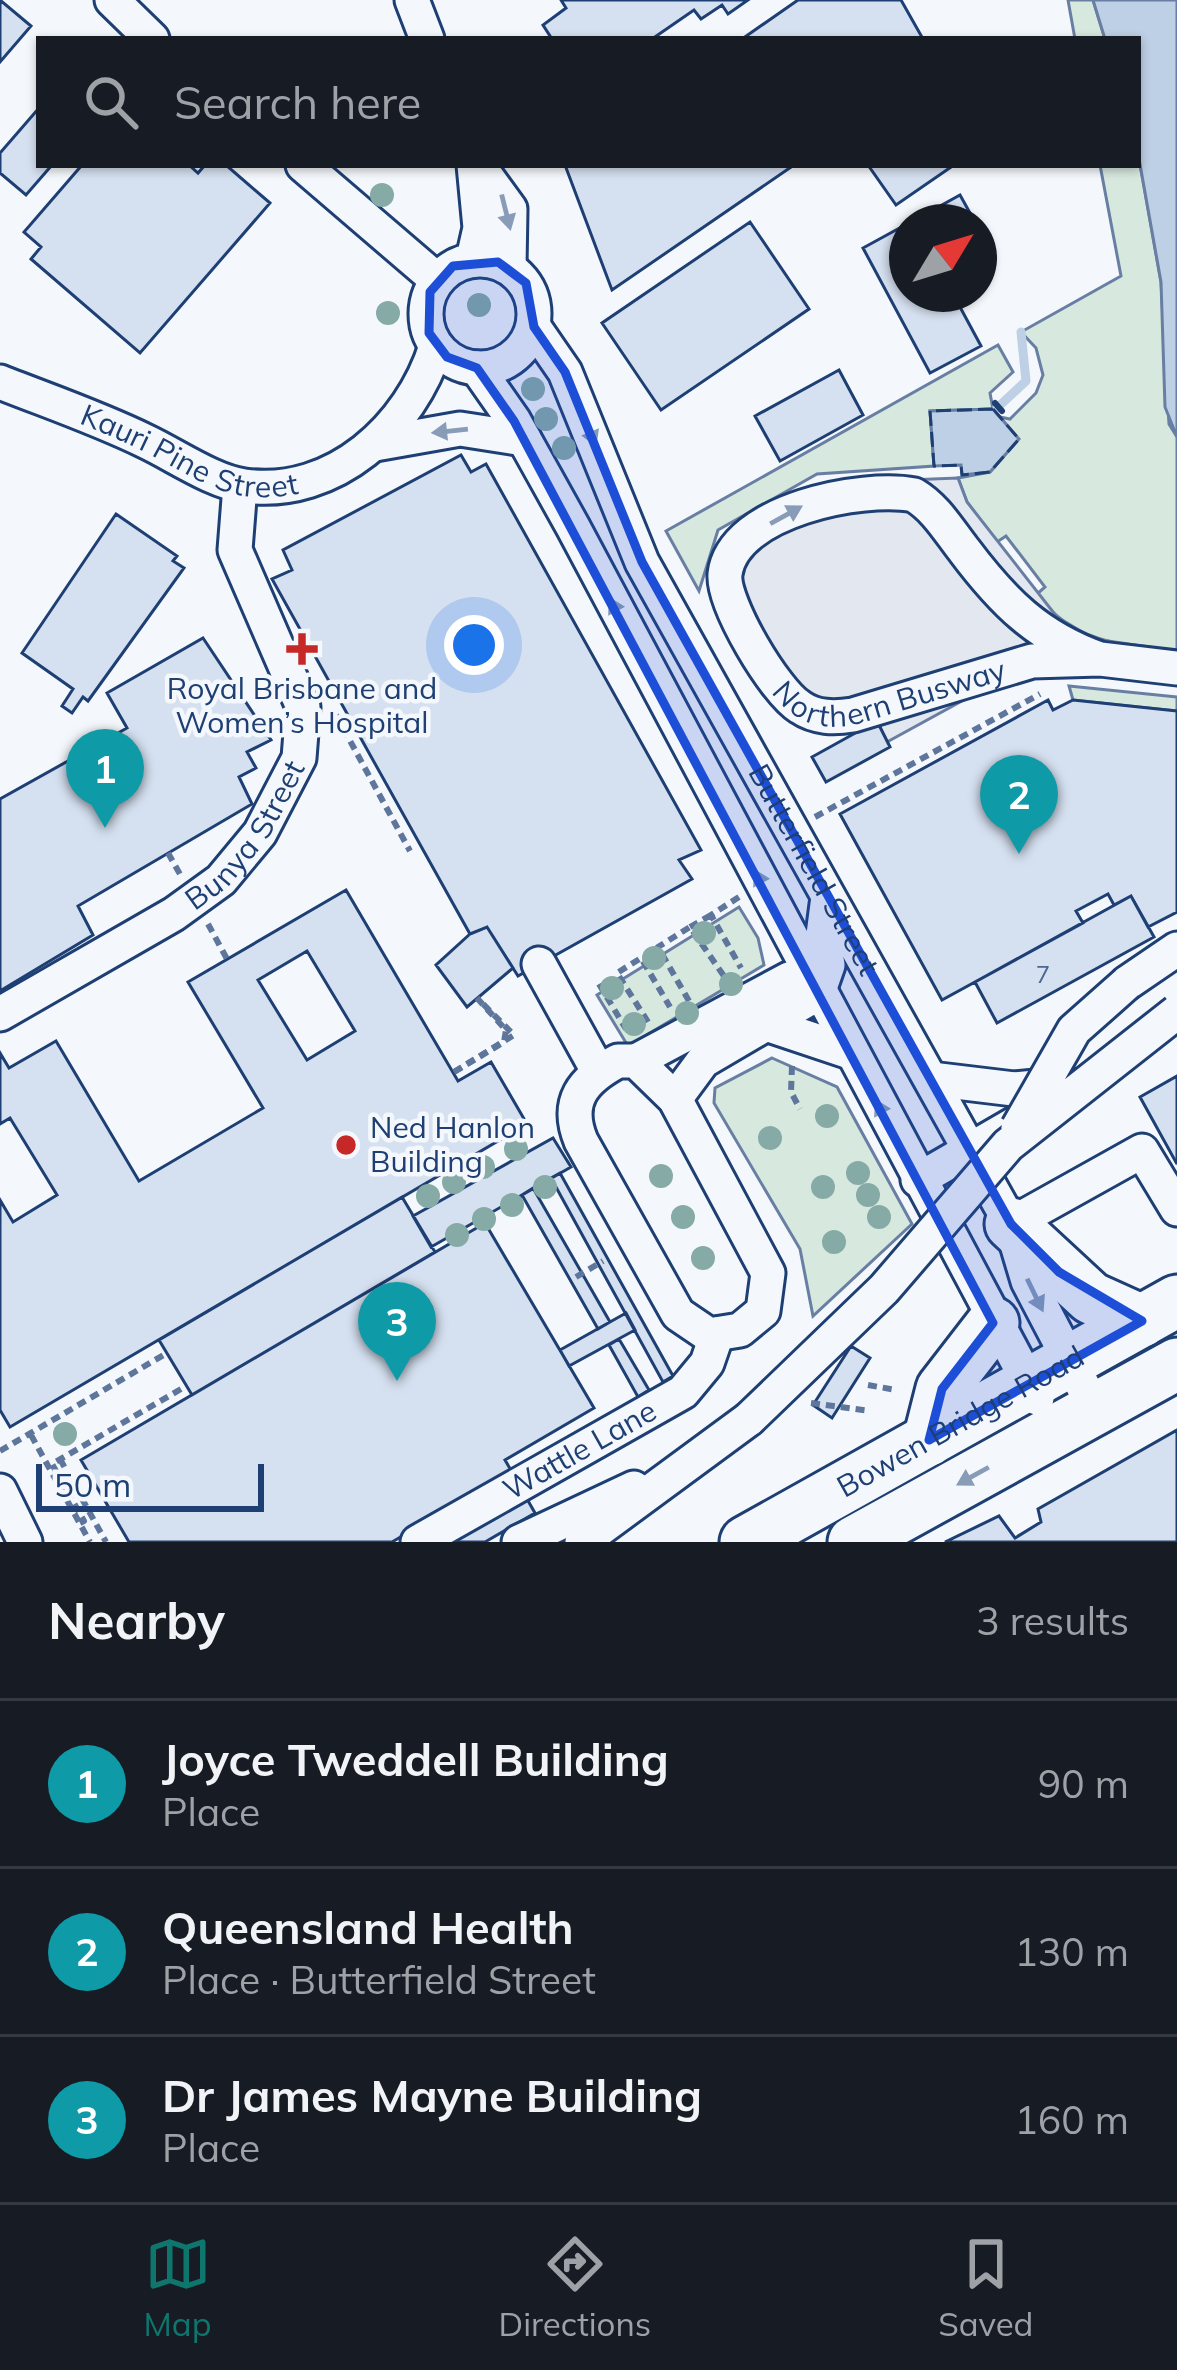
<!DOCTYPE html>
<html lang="en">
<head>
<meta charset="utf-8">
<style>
  :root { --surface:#171b24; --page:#20242c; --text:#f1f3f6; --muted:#9ea1a6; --line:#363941; --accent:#0f766e }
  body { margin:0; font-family:Mulish,sans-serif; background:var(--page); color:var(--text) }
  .compass { position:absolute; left:889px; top:204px; width:108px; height:108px; border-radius:50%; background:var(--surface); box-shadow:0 3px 9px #0004; rotate:52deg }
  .scale { position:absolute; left:36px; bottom:30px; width:228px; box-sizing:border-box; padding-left:12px; border:6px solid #1d3f73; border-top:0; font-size:33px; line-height:42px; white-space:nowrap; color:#1d3f73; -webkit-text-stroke:9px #f4f7fb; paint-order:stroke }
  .you { position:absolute; left:474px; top:645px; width:42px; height:42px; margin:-30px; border:9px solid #fff; border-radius:50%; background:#1a73e8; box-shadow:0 0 0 18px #1a73e833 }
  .badge { display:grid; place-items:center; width:78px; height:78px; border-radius:50%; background:var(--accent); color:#fff; font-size:39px; font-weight:700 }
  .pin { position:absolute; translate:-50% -99px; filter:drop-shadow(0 3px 6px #0008) }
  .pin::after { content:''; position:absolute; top:63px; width:42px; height:36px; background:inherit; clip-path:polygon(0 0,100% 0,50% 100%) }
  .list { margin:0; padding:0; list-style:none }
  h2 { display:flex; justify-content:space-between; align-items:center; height:156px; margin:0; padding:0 48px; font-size:51px }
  h2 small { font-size:39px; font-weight:400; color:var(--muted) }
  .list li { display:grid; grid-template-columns:78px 1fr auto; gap:36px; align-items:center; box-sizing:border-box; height:168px; padding:0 48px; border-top:3px solid var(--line) }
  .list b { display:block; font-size:45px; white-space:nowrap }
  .list p { margin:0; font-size:39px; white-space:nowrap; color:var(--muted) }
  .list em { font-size:39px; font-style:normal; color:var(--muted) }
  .icon { flex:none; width:66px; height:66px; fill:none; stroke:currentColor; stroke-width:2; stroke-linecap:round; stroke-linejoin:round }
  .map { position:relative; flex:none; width:1177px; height:1542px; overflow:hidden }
  .search { position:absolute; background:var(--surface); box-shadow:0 3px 9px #0004; left:36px; right:36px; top:36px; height:132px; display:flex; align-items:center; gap:30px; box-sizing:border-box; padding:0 42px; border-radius:0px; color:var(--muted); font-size:45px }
  .sheet { height:660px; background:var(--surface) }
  nav { display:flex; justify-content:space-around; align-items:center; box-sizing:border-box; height:168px; border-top:3px solid var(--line); background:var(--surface); font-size:33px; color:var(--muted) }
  nav a { display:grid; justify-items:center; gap:6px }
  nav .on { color:var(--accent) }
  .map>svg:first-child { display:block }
  .green { fill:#d7e8df; stroke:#687fa3; stroke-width:3 }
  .parking { fill:#e3e8f0; stroke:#687fa3; stroke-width:3 }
  .water { fill:#bed0e5; stroke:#687fa3; stroke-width:3 }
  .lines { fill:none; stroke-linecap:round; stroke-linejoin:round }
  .stream { stroke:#bed0e5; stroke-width:9 }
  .building { fill:#d5e0f0; stroke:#1d3f73; stroke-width:3; fill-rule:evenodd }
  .minor-casing { stroke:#1d3f73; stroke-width:39 }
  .highway-casing { stroke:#1d3f73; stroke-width:57 }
  .path { stroke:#5e769c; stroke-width:6; stroke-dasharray:9 6; stroke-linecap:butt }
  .minor { stroke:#f4f7fb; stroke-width:33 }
  .highway { stroke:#f4f7fb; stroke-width:51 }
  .minor-bridge-casing { stroke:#1d3f73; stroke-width:39; stroke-linecap:butt }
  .path-bridge { stroke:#5e769c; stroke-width:6; stroke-dasharray:9 6; stroke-linecap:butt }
  .minor-bridge { stroke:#f4f7fb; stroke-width:33 }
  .fence { stroke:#1d3f73; stroke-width:3; stroke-dasharray:15 6; stroke-linecap:butt }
  .wall { stroke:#1d3f73; stroke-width:6 }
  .tree { fill:#86aba6 }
  .oneway { fill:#889bb7 }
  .marked { fill:#1d4ed8; fill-opacity:0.2; stroke:#1d4ed8; stroke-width:9; stroke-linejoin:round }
  .poi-dot { fill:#c62828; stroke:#f4f7fb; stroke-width:4.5 }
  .labels { text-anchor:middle; stroke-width:9; stroke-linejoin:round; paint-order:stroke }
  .number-label { font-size:24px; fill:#4b6792 }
  .street-label { font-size:30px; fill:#1d3f73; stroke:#f4f7fb }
  .poi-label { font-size:30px; fill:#1d3f73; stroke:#f4f7fb }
</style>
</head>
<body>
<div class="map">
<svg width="1177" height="1542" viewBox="0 0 1177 1542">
  <rect width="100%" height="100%" fill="#f4f7fb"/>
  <path class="green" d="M1068,0H1093L1105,39H1075Z
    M1138,153L1161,282L1169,424L1177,437V651C1123,646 1071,642 1037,594L1045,587L1006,536L997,542L967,502L958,478L990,472L1018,439L1000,417L1010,419L1036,393L1043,375L1036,348L1021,332L1121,276L1100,165H1138Z
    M998,345L1013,372L990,393L993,409L930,411L934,466L817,474L718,530L699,591L666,531Z
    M1069,686L1177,697V711L1073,700Z
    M739,907L758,938L764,965L628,1046L597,995Z
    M772,1058L837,1087L912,1224L813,1316L800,1249L714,1103L715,1088Z"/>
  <path class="parking" d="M958,478L967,502L1057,617L1094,639L1177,651V683L1048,669L1004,678L887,742L875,718L839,728L712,593L805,490L830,483Z"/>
  <path class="water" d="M1093,0H1177V437L1165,407L1161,282L1138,153V39H1105Z
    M993,409L1019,439L990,472L962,475L961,465L934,466L930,411Z"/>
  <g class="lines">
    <path class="stream" d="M996,409L1026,381L1021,332"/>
  </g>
  <path class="building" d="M0,0L31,26L0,62Z
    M561,0H748L728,14L722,5L701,19L694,10L652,39H552L543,25L566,8Z
    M798,0H901L923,39H742Z
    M39,108V165H52L26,195L0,173V153Z
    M82,165H189L198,173L205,165H226L270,203L140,353L31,259L41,247L24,232Z
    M565,165H794L612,290Z
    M868,165H954L896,205Z
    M960,195L975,222H911Z
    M750,222L809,309L661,410L602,323Z
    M907,224V294H953L981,346L930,373L863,248Z
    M839,370L863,415L780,461L755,416Z
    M461,455L471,472L486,464L701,850L679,860L692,879L518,976L487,927L470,934L272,579L292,570L283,550Z
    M116,514L177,556L173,561L184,568L88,701L83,697L72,713L62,706L73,689L22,653Z
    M203,638L271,740L247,752L256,768L239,777L252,804L78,906L93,935L0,991V799L127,728L107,693Z
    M1048,700L1053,710L1073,700L1177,711V912L1148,927L1131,896L1114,905L1108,894L1076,911L1083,923L942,1000L840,814Z
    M877,721L890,747L826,782L812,757Z
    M346,890L458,1081L491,1062L527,1124L10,1427L0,1410V1200L13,1222L57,1195L10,1118L0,1124V1053L9,1068L56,1041L139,1181L263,1108L188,982ZM307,951L355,1031L307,1060L258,980Z
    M1131,896L1154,937L997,1023L975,982Z
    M487,927L513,968L467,1007L436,965L470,934Z
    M1177,1076V1164L1140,1097Z
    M553,1138L571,1167L431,1247L413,1216Z
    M560,1173L673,1376L663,1382L551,1178Z
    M533,1188L610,1322L598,1329L522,1195Z
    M402,1197L435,1252L192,1395L159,1340Z
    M485,1223L594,1408L505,1460L512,1472L392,1542H129L81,1460Z
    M626,1313L635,1330L569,1366L560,1350Z
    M619,1339L649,1390L638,1397L609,1345Z
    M851,1346L870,1358L832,1418L813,1405Z
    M1177,1430V1542H945L999,1516L1015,1538L1041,1522L1038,1509Z
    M519,1485L535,1513L485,1542H421Z"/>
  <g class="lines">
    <defs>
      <g id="minor">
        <path d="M112,0L152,39"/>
        <path d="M412,0L427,39"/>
        <path d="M303,165L437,280"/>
        <path d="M478,165L510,209L509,267"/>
        <path d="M473,259L480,228L474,165"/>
        <circle cx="480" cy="314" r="54"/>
        <path id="s1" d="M534,327L565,372L642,562L1011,1224L1028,1281L1095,1409"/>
        <path d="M477,368L514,421L573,527L1037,1398"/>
        <path id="s2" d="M0,382C48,401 98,418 145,441C175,455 213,482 245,486C334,498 411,427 436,346"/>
        <path d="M375,444L460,429L524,439"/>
        <path id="s3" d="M1100,659C1038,637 1003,602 964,550C949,531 936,508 914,495C863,485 733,510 725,574C722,603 775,692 800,707C816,718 834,718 853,715L1032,661L1100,659L1177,668"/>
        <path d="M539,964L598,1071"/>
        <path d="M1127,983L1177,949"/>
        <path id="s4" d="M0,1014L174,914L221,880L260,833L299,758L303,707L235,550L240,486"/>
        <path d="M766,1024L850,1052"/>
        <path d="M618,1061H636L675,1099L768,1273L763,1311L740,1330L709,1335L678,1314L581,1141C565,1102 582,1080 618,1061Z"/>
        <path d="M636,1061L789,979L825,972"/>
        <path d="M931,1079L1014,1089L1066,1084"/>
        <path d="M675,1099L703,1061L805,1001L821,985L828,965L823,935L828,897"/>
        <path d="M918,1180L1032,1114"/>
        <path d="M1011,1224L1142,1151L1177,1209"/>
        <path d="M0,1491L25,1542"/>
        <path id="s5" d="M418,1542L683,1392L707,1363L717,1334"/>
        <path d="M519,1542L634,1488"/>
        <path d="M582,1542L749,1419"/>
      </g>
      <g id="highway">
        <path d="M1011,1224L1091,1298L1142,1321"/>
        <path d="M929,1440L942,1389L993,1323"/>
        <path id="s6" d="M746,1542L1177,1301"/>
        <path d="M854,1542L1177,1364"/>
      </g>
    </defs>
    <use href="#minor" class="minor-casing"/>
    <use href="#highway" class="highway-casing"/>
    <path class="path" d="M336,715L410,851
      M815,817L1040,694
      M168,853L181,876
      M739,897L711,915L741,968
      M208,924L227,959
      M690,927L711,915
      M599,984L626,1029
      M689,1001L658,947L690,927L726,979
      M648,1022L617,973L641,958L670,1007
      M792,1066L791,1092L800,1109
      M454,1072L514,1035L477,998
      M576,1277L603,1261
      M868,1385L896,1390
      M811,1403L870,1411
      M31,1435L90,1542
      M0,1451L167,1353
      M60,1459L106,1542
      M80,1523L84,1521L52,1464L181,1389"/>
    <use href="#minor" class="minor"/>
    <use href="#highway" class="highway"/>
    <defs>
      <path id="minor-bridge" d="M1018,1128L1074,1030L1127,983
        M749,1419L884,1289L1008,1145L1177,1012"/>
    </defs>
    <use href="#minor-bridge" class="minor-bridge-casing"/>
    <path class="path-bridge" d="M454,1072L504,1042L506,1030L477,998"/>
    <use href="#minor-bridge" class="minor-bridge"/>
    <path class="fence" d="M993,409L1019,439L990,472L962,475L961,465L934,466L930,411Z"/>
    <path class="wall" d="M995,403L1002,411"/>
  </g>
  <g class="tree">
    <circle cx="382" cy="195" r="12"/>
    <circle cx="479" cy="305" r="12"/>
    <circle cx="388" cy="313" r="12"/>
    <circle cx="533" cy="389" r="12"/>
    <circle cx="546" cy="419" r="12"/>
    <circle cx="564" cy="448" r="12"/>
    <circle cx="704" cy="933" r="12"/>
    <circle cx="654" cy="958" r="12"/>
    <circle cx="731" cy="984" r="12"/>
    <circle cx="612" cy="988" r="12"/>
    <circle cx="687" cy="1013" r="12"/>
    <circle cx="634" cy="1024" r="12"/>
    <circle cx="827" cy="1116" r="12"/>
    <circle cx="770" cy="1138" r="12"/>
    <circle cx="516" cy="1149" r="12"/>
    <circle cx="483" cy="1167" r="12"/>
    <circle cx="858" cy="1173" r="12"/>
    <circle cx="661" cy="1176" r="12"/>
    <circle cx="454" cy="1182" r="12"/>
    <circle cx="545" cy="1187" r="12"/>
    <circle cx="823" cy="1187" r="12"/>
    <circle cx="868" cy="1195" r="12"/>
    <circle cx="428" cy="1196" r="12"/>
    <circle cx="512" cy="1205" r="12"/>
    <circle cx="683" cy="1217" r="12"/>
    <circle cx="879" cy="1217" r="12"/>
    <circle cx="484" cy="1219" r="12"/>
    <circle cx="457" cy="1235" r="12"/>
    <circle cx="834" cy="1242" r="12"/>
    <circle cx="703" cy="1258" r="12"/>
    <circle cx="65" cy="1434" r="12"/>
  </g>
  <defs><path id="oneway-solid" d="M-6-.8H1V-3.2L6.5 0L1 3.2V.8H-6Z" transform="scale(3)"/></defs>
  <g class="oneway">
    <use href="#oneway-solid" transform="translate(506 212) rotate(76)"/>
    <use href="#oneway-solid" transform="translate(589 429) rotate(68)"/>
    <use href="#oneway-solid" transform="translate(450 431) rotate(174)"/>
    <use href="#oneway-solid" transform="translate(786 515) rotate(-29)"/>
    <use href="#oneway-solid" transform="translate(618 614) rotate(-118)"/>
    <use href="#oneway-solid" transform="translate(763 886) rotate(-118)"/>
    <use href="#oneway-solid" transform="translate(884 1116) rotate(-118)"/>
    <use href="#oneway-solid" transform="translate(1035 1295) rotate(64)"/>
    <use href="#oneway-solid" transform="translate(973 1476) rotate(151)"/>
  </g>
  <path class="marked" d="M498,262L526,283L534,327L565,372L642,562L1011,1224L1059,1272L1142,1321L929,1440L942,1389L993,1323L514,421L477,368L447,357L429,333L430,292L453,266Z"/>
  <g class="poi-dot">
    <path d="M296 631h12v12h12v12h-12v12h-12v-12h-12v-12h12z"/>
    <circle cx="346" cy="1145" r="12"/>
  </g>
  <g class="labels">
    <g class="number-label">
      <text x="1043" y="983">7</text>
    </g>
    <g class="street-label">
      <text dy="10" stroke="none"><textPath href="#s2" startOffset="204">Kauri Pine Street</textPath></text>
      <text dy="10" stroke="none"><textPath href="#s3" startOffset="720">Northern Busway</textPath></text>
      <text dy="10" stroke="none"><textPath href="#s4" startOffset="309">Bunya Street</textPath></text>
      <text dy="10" stroke="none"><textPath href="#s1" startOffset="612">Butterfield Street</textPath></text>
      <text dy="10" stroke="none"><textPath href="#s6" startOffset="246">Bowen Bridge Road</textPath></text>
      <text dy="10" stroke="none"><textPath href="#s5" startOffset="186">Wattle Lane</textPath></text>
    </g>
    <g class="poi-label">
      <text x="302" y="699">Royal Brisbane and<tspan x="302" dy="34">Women’s Hospital</tspan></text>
      <text x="370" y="1138" text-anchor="start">Ned Hanlon<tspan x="370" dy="34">Building</tspan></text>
    </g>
  </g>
</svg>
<svg class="compass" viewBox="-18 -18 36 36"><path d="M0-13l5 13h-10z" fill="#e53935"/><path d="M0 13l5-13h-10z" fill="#9ea1a6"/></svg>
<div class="scale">50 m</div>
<div class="you"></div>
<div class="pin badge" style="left:105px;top:828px;background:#0f9aa8">1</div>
<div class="pin badge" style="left:1019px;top:854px;background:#0f9aa8">2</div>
<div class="pin badge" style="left:397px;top:1381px;background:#0f9aa8">3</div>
<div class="search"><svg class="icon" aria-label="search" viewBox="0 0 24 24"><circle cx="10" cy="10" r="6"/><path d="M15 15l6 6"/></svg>Search here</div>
</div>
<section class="sheet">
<h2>Nearby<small>3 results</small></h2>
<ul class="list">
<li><span class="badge" style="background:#0f9aa8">1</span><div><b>Joyce Tweddell Building</b><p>Place</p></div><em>90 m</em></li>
<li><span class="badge" style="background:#0f9aa8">2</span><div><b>Queensland Health</b><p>Place · Butterfield Street</p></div><em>130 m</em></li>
<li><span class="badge" style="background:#0f9aa8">3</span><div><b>Dr James Mayne Building</b><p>Place</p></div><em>160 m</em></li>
</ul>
</section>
<nav>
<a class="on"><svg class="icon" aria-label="map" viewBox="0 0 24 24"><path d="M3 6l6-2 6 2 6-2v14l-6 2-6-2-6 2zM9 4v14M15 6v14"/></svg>Map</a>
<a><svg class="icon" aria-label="directions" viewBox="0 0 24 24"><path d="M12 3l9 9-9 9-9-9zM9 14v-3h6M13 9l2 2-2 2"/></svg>Directions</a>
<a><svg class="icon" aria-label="saved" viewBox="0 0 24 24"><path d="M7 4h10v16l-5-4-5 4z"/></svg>Saved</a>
</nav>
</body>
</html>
